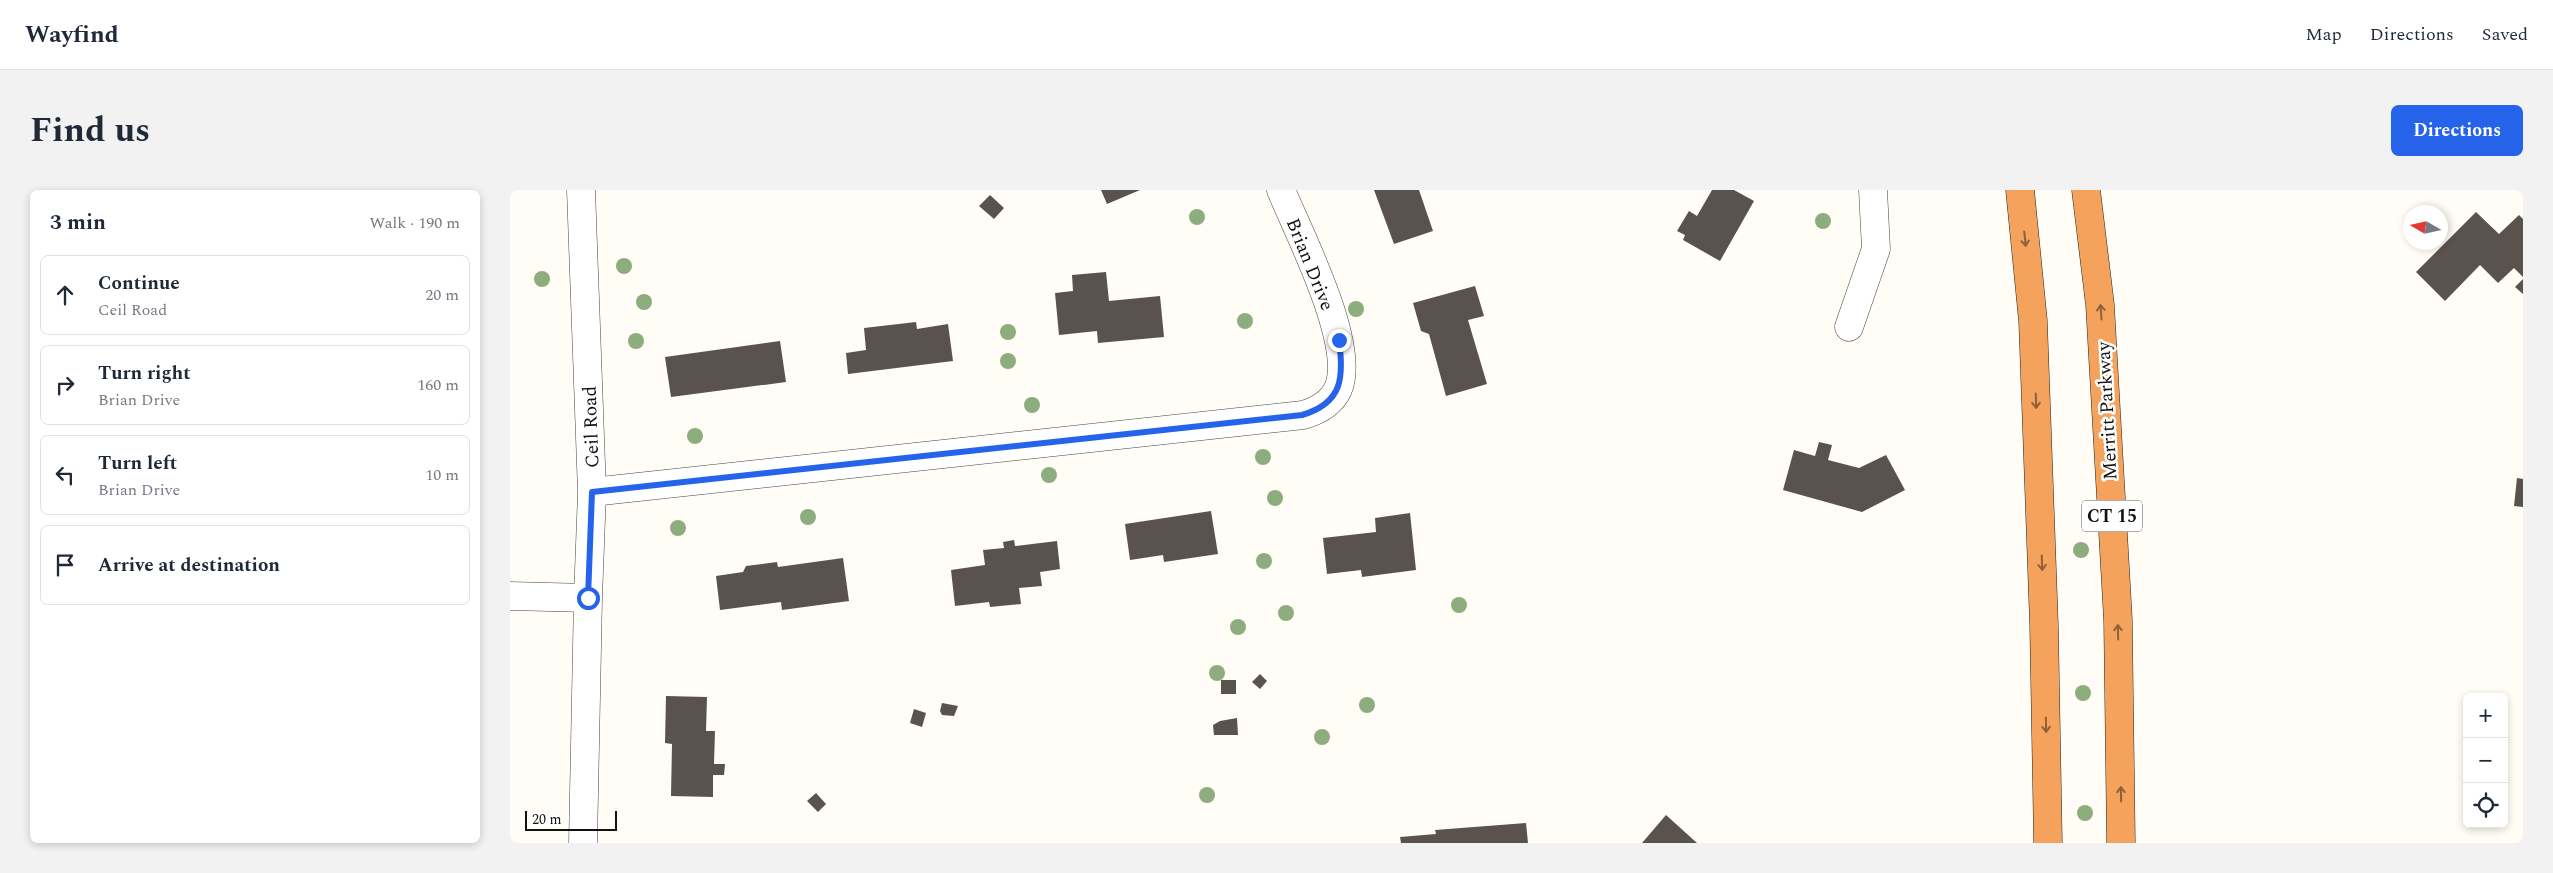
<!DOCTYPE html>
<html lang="en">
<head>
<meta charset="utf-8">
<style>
  :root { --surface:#fff; --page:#f2f2f3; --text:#1f2937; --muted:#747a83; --line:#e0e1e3; --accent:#2563eb }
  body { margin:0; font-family:Spectral,serif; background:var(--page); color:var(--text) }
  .controls { position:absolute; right:15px; bottom:15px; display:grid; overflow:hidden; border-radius:8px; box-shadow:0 2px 8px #0003 }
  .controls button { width:45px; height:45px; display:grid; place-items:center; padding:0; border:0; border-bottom:1px solid var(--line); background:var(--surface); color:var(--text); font:25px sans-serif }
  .compass { position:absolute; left:1893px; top:15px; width:45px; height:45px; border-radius:50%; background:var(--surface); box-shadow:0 2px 8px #0003; rotate:279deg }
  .scale { position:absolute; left:15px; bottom:12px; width:92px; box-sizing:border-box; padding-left:5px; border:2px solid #111; border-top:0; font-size:14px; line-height:18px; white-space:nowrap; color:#111; -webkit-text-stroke:4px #fff; paint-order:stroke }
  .stop { position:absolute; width:15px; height:15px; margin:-11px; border:4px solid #2563eb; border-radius:50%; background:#fff }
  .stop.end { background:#2563eb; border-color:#fff; box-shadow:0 1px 5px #0008 }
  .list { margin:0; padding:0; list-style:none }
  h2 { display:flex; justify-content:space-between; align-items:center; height:65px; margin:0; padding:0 20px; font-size:21px }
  h2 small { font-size:16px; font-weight:400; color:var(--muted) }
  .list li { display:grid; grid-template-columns:32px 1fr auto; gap:15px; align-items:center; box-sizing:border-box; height:80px; margin:0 10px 10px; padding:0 10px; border:1px solid var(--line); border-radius:8px }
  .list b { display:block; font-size:19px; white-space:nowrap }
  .list p { margin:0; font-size:16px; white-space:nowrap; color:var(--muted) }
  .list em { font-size:16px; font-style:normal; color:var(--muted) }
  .icon { flex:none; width:28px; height:28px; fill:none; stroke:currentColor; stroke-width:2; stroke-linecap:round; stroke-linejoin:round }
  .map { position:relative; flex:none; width:2013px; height:653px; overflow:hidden; border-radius:8px }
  header { display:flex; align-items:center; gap:30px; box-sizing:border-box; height:70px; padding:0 25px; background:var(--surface); border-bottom:1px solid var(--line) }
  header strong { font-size:24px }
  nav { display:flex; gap:28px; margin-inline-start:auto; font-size:18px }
  .intro { display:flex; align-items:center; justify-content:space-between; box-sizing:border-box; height:120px; padding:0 30px }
  h1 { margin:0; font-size:35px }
  .button { padding:12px 22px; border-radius:8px; background:var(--accent); color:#fff; font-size:18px; font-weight:700 }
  main { display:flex; gap:30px; padding:0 30px }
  aside { flex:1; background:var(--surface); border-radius:8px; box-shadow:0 2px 8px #0003 }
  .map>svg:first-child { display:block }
  .building { fill:#5a524d }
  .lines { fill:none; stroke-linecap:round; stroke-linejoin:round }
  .minor-casing { stroke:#444; stroke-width:29 }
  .motorway-casing { stroke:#222; stroke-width:29 }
  .minor { stroke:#fff; stroke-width:28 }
  .motorway { stroke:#f5a25d; stroke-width:28 }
  .tree { fill:#8dad7f }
  .oneway { stroke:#8e613b }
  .route { stroke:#2563eb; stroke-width:6 }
  .labels { text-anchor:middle; stroke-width:5; stroke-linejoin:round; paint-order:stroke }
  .shield { fill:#fff; stroke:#585858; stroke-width:1 }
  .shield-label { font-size:18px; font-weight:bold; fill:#111 }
  .street-label { font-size:19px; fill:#111; stroke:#fff }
</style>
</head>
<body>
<header>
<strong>Wayfind</strong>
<nav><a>Map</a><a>Directions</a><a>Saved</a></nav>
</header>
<div class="intro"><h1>Find us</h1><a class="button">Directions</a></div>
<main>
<aside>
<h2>3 min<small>Walk · 190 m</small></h2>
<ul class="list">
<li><svg class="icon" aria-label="ahead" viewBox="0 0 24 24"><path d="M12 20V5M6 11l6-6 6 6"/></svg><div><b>Continue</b><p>Ceil Road</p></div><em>20 m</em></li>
<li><svg class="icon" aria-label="right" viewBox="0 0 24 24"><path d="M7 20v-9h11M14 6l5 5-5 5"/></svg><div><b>Turn right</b><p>Brian Drive</p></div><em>160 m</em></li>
<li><svg class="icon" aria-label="left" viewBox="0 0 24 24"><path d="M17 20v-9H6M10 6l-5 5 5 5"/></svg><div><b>Turn left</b><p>Brian Drive</p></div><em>10 m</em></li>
<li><svg class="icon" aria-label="arrive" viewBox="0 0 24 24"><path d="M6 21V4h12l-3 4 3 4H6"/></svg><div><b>Arrive at destination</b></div></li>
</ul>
</aside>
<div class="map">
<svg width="2013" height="653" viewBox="0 0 2013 653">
  <rect width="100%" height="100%" fill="#fffdf5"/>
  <path class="building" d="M591,0H630L597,14Z
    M864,0H909L923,41L884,54Z
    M1202,0H1224L1244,11L1210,71L1173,50L1175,45L1167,41L1179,21L1187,26Z
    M480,5L494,18L484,29L469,16Z
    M1966,22L1989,44L2009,25L2013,29V87L2004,78L1988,93L1970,75L1935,111L1906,82Z
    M596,82L599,111L650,106L654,147L588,153L587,141L549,145L545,103L563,101L562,85Z
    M2013,89V104L2005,97Z
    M965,96L974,126L958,130L977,194L936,206L919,144L911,141L903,113Z
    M406,132L407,139L438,134L443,171L338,184L336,163L356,160L354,138Z
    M270,151L276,192L161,207L155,167Z
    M1309,252L1322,255L1318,270L1349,278L1376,265L1395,300L1352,322L1273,300L1284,260L1305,266Z
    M2007,288L2013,289V317L2004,316Z
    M701,321L708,364L654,372L653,365L620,370L615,334Z
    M900,323L906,380L852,387L851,380L817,384L813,348L866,342L865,328Z
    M504,350L505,356L547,351L550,379L530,382L532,396L509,398L511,414L480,417L479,412L445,416L441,380L475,375L473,360L494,358L493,352Z
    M333,368L339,411L272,420L271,412L210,420L206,386L233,382L236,376L267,372L268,377Z
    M750,484L757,491L750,499L742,492Z
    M711,490H726V504H711Z
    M156,506L197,507L196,541H205L204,574H215L214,585H203V607L161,606L162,554L155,553Z
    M432,513L448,516L444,526L432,525L430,521Z
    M404,519L416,523L412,537L400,533Z
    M727,528L728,545H704L703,535L710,531Z
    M306,603L316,614L308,622L297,611Z
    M1156,625L1187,653H1132Z
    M1016,633L1018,653H891L890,647L926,644L925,640Z"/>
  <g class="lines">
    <defs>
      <path id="minor" d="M71,0L82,302L78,408L73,653
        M1339,137L1366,59L1363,0
        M82,302L793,225C807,221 821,214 828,199C847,155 789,44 771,0
        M0,406L78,408"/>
      <path id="motorway" d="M1510,0L1523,131L1534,435L1538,653
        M1576,0L1590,115L1608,430L1611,653"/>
    </defs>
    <use href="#minor" class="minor-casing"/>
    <use href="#motorway" class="motorway-casing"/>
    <use href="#minor" class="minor"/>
    <use href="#motorway" class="motorway"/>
  </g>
  <g class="tree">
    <circle cx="687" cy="27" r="8"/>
    <circle cx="1313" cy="31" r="8"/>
    <circle cx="114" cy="76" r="8"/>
    <circle cx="32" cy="89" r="8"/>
    <circle cx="134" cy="112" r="8"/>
    <circle cx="846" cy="119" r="8"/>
    <circle cx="735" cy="131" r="8"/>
    <circle cx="498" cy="142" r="8"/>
    <circle cx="126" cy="151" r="8"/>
    <circle cx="498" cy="171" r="8"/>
    <circle cx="522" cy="215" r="8"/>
    <circle cx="185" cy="246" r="8"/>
    <circle cx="753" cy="267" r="8"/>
    <circle cx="539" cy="285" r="8"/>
    <circle cx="765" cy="308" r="8"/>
    <circle cx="298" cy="327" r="8"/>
    <circle cx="168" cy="338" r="8"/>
    <circle cx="1571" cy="360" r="8"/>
    <circle cx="754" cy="371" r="8"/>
    <circle cx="949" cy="415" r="8"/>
    <circle cx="776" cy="423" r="8"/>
    <circle cx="728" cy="437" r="8"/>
    <circle cx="707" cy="483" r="8"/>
    <circle cx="1573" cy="503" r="8"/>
    <circle cx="857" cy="515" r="8"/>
    <circle cx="812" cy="547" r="8"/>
    <circle cx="697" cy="605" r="8"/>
    <circle cx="1575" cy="623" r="8"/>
  </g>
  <defs><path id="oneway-shaft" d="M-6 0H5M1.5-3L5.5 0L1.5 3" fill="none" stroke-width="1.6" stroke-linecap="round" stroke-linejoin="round" transform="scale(1.25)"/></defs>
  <g class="oneway">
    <use href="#oneway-shaft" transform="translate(1515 49) rotate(84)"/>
    <use href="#oneway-shaft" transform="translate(1591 122) rotate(-94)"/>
    <use href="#oneway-shaft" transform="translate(1526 211) rotate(88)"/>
    <use href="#oneway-shaft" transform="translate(1532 373) rotate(88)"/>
    <use href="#oneway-shaft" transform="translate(1608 442) rotate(-91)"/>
    <use href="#oneway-shaft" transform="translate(1536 535) rotate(89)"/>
    <use href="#oneway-shaft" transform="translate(1611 604) rotate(-91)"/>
  </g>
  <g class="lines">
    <path class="route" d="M78,408L82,302L792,225C833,213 834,187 829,150"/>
  </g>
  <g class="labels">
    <rect class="shield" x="1572" y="310.5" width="60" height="31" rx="4"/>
    <g class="shield-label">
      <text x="1602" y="332">CT 15</text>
    </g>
    <g class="street-label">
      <text transform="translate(801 74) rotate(68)" y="7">Brian Drive</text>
      <text transform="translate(1596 221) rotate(-93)" y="7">Merritt Parkway</text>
      <text transform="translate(80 237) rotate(-92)" y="7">Ceil Road</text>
    </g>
  </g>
</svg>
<div class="controls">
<button>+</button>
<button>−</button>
<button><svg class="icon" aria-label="locate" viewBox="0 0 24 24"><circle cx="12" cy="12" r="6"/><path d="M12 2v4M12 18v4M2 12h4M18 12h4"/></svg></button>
</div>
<svg class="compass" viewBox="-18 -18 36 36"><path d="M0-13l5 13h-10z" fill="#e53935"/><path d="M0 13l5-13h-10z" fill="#747a83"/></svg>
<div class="scale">20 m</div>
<div class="stop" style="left:78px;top:408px"></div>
<div class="stop end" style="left:829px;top:150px"></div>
</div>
</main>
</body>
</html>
